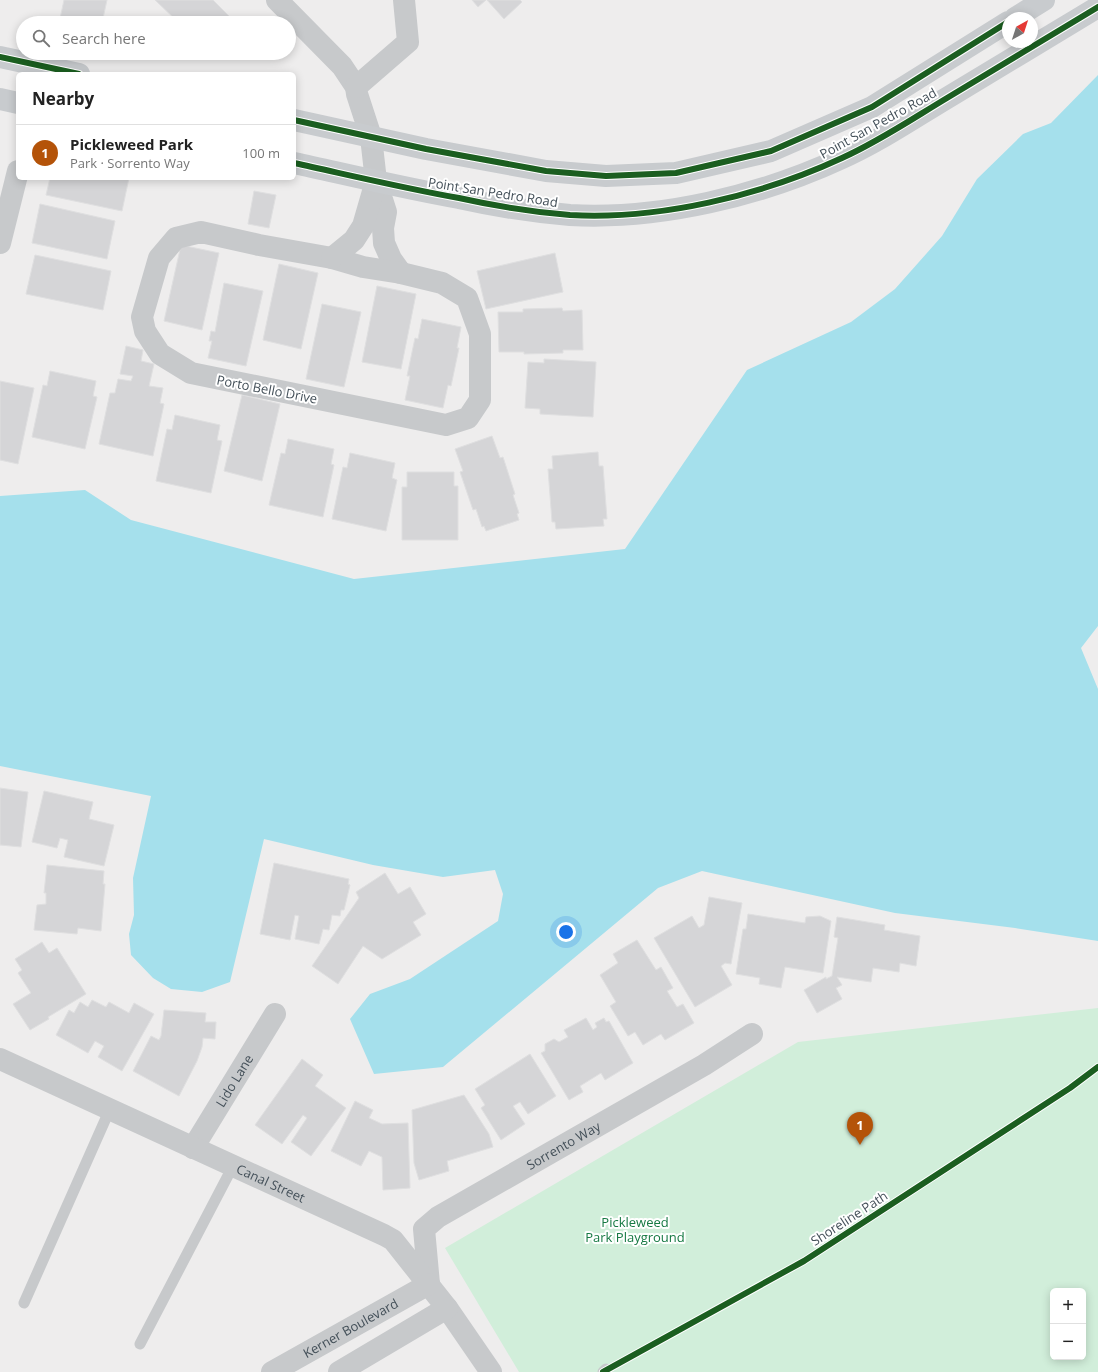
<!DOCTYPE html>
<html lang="en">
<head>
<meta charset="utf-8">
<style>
  :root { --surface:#fff; --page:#f6f6f6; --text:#222; --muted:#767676; --line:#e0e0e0; --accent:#b45309 }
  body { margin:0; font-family:"Open Sans",sans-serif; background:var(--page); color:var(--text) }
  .controls { position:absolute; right:12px; bottom:12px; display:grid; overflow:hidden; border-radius:6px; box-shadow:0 2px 10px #0003 }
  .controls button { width:36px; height:36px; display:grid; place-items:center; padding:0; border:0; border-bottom:1px solid var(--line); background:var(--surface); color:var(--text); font:20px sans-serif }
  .compass { position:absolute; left:1002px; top:12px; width:36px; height:36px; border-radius:50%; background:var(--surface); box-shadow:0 2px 10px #0003; rotate:39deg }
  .you { position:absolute; left:566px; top:932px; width:14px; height:14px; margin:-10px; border:3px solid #fff; border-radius:50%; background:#1a73e8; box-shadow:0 0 0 6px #1a73e833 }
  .badge { display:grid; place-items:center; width:26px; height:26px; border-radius:50%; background:var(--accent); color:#fff; font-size:13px; font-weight:700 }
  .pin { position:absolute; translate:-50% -33px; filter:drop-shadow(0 1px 2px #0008) }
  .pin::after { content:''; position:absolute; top:21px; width:14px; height:12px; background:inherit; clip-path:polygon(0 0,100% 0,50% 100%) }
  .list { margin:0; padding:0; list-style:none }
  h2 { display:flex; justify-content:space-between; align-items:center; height:52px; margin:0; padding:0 16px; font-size:17px }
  h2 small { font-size:13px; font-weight:400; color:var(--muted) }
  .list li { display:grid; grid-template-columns:26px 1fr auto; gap:12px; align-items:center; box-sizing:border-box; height:56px; padding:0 16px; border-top:1px solid var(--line) }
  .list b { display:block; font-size:15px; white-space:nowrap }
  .list p { margin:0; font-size:13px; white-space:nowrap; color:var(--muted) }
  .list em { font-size:13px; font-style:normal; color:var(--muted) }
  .icon { flex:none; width:22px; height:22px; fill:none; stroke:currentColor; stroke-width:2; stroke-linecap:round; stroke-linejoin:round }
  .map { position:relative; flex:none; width:1098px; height:1372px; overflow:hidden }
  .search { position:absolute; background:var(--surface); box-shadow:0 2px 10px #0003; left:16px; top:16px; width:280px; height:44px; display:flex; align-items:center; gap:10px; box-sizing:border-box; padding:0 14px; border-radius:22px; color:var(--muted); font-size:15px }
  .panel { position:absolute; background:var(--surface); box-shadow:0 2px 10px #0003; left:16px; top:72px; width:280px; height:108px; border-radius:6px }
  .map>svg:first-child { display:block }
  .green { fill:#d1eeda; fill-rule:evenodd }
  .water { fill:#a5e0ec }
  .building { fill:#d5d5d7; stroke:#dfdfe0 }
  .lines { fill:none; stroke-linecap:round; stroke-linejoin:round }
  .service { stroke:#c7c9cb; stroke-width:11 }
  .minor { stroke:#c7c9cb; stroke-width:22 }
  .tertiary { stroke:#c7c9cb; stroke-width:22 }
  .secondary { stroke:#c8cbce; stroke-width:22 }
  .cycleway-casing { stroke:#fff; stroke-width:8 }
  .cycleway { stroke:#1b5e20; stroke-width:6 }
  .labels { text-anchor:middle; stroke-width:4; stroke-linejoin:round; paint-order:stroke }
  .street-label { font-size:13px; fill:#445059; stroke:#fff }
  .park-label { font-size:13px; fill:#167943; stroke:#fff }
</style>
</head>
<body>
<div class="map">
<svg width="1098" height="1372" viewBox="0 0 1098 1372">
  <rect width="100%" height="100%" fill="#eeeded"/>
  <path class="green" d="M1098,1008V1372H519L445,1248L798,1042ZM1053,1291H1083V1357H1053Z"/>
  <path class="water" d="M1098,75V626L1081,648L1098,689V941L1015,928L895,913L702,871L658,888L443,1067L374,1074L350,1019L370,994L410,979L498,921L503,894L495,870L443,877L373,865L264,839L230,982L202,992L171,989L153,978L131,955L129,934L134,915L133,878L151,796L0,766V496L85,490L131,520L354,579L625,549L747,370L851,322L895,289L942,236L977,179L1023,134L1051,123Z"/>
  <path class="building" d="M64,0H107L102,23H59Z
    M155,0H213L235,22L233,23H179Z
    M472,0H486L478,7Z
    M487,0H520L522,2L504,19Z
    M50,178H129L122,211L46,195Z
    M254,191L276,195L269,228L248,224Z
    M40,204L115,221L107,259L32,243Z
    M181,245L219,253L202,330L164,321Z
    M555,253L563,292L486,309L477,271Z
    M35,255L111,271L103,310L26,294Z
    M279,264L318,273L301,349L263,340Z
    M224,283L263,291L246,366L208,358L212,341H209L211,331L215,332Z
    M377,286L416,294L401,369L362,362Z
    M322,304L361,312L344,387L306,379Z
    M562,308L563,311L582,310L583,350H563V353L524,354V352H499L498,312H523V309Z
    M422,319L461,327L457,348H459L451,386L448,385L443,408L405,400L410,376H407L415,338L418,339Z
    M126,346L143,350L141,361L154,364L149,386L163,388L160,403L164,404L153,456L99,444L110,393H115L118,379L131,381L133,376L120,374Z
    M544,359L596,362L593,417L540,414V409L525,408L528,362L544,363Z
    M50,371L96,381L93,396L97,397L85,449L32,437L43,385L47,386Z
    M0,381L34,388L18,464L0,460Z
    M242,395L280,404L262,481L224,471Z
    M175,415L220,425L217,440L222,441L211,493L156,481L167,429L172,430Z
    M492,436L500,458L503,457L515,494L513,495L519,513L517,514L519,520L486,531L484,526L482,527L476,509L473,510L460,472L463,471L455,449Z
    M288,439L334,449L331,464L334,465L323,517L269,505L281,453L285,454Z
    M598,452L599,466H603L607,519H603L604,526L556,529L555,522H552L548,469H553L552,456Z
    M350,453L395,463L392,478L397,480L386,531L332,519L343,467L347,468Z
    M407,472H454V486H458V540H402V487H407Z
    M0,788L28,792L21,847L0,845Z
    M44,791L93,802L89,819L114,825L104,866L64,857L68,840L60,838L57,848L32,842Z
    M274,863L349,879L348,884L350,885L344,910H341L340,916L332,915L329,930L323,929L319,944L295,939L299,916L295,915L290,940L260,934Z
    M47,865L104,871L103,884H105L101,931L78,928L77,934L34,930L37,905L46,904V893H44Z
    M385,873L398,894L410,887L426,914L413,922L421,935L382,959L363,946L338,984L312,966L359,898L356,892Z
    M709,897L742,903L731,964L725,963L721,966L732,985L695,1007L654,938L692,916L699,928L704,925Z
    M748,914L805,923L806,917L820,916L831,921L823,973L785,967L781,988L759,984L760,978L736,974L743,929H746Z
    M837,917L885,925L884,930L920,936L916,966L900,963L899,972L873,968L871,982L837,977L842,985L836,988L842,999L817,1013L804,990L826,977V979L832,976L838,938L834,937Z
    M637,940L656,970L661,967L673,988L667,991L677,1007L683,1004L694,1023L665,1040L661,1034L643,1045L635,1032L628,1036L610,1006L616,1002L600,975L618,963L613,954Z
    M42,942L49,953L57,948L86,994L48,1017L49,1019L30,1030L13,1004L31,993L18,973L22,970L15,959Z
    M92,1000L106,1007L109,1002L129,1013L134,1003L154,1014L122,1071L98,1057L104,1046L95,1041L88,1053L56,1035L69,1010L74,1013L80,1002L88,1007Z
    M164,1010L206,1013L205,1022H216L215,1039L203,1038L202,1047L197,1061L179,1096L133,1071L151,1036L159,1040L161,1036Z
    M586,1018L593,1030L597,1027L595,1023L604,1018L606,1022L609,1021L633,1063L605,1080L601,1073L580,1086L583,1092L569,1100L541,1053L545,1051V1044L554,1039L559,1042L568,1037L564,1030Z
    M530,1054L556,1096L528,1114L520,1102L513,1106L525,1124L501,1140L481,1108L485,1105L475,1089Z
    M302,1059L323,1075L315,1086L346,1108L311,1156L291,1142L307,1118L303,1115L282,1144L255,1125Z
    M464,1095L489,1134L493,1147L447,1161L449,1171L419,1180L414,1163L412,1110Z
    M355,1101L373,1110L369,1118L382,1124L408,1123L410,1188L383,1190L382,1157L369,1151L361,1166L331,1151Z"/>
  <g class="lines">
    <path class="service" d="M24,1303L110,1109
      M140,1344L233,1166
      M603,1372L606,1369"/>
    <g class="minor">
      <path d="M277,0L342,66L356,87L357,94L371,137L376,181L386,212L383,228L384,243L391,259L401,273"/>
      <path d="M356,87L408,42L404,0"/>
      <path d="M201,232L259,245L332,258L363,267L401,273L442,283L467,298L480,334V400L468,418L446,425L191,373L160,354L145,331L142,317L159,258L176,238Z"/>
      <path d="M0,243L18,171"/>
      <path d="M332,258L354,240L363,226L376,181"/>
      <path id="s1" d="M193,1148L275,1014"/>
      <path id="s2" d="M429,1284L424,1229L438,1217L704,1065L752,1034"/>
      <path d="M447,1308L491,1372"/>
    </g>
    <g class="tertiary">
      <path id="s3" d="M0,1059L384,1235L393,1240L447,1308L339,1372"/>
      <path id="s4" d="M272,1372L429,1284"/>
    </g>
    <path class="secondary" d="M1015,18L1044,0
      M0,57L79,74
      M0,99L18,103
      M294,120L426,149L546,171L606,176L676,173L771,151L872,107L1008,22
      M294,163C349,175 403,188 459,198C495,206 532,212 570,215C659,220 760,196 842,158C878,142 912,119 947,98C997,68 1048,37 1098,7"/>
    <defs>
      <path id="cycleway" d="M0,57L79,74
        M294,120L426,149L546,171L606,176L676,173L771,151L872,107L1008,22
        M294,163C349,175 403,188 459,198C495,206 532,212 570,215C659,220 760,196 842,158C878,142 912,119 947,98C997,68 1048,37 1098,7
        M603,1372L804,1261L1070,1088L1098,1067"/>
    </defs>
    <use href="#cycleway" class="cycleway-casing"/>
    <use href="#cycleway" class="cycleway"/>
  </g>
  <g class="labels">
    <g class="street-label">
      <text transform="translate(878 123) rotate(-29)" y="5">Point San Pedro Road</text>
      <text transform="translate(493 192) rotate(9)" y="5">Point San Pedro Road</text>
      <text transform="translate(267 389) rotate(11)" y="5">Porto Bello Drive</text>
      <text dy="5" stroke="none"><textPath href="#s1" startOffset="79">Lido Lane</textPath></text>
      <text dy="5" stroke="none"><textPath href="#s2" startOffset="218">Sorrento Way</textPath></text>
      <text dy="5" stroke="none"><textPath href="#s3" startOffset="298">Canal Street</textPath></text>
      <text transform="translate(849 1218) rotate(-33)" y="5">Shoreline Path</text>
      <text dy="5" stroke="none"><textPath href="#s4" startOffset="90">Kerner Boulevard</textPath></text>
    </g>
    <g class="park-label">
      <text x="635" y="1227">Pickleweed<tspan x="635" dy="15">Park Playground</tspan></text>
    </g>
  </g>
</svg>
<div class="controls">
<button>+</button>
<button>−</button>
</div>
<svg class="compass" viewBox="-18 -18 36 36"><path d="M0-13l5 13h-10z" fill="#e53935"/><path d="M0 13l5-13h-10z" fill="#767676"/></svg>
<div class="you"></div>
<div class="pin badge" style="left:860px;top:1145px">1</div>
<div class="search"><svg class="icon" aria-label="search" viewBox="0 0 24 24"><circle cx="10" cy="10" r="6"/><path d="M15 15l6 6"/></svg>Search here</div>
<section class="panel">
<h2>Nearby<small></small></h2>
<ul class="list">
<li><span class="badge">1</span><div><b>Pickleweed Park</b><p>Park · Sorrento Way</p></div><em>100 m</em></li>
</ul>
</section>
</div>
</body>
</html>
